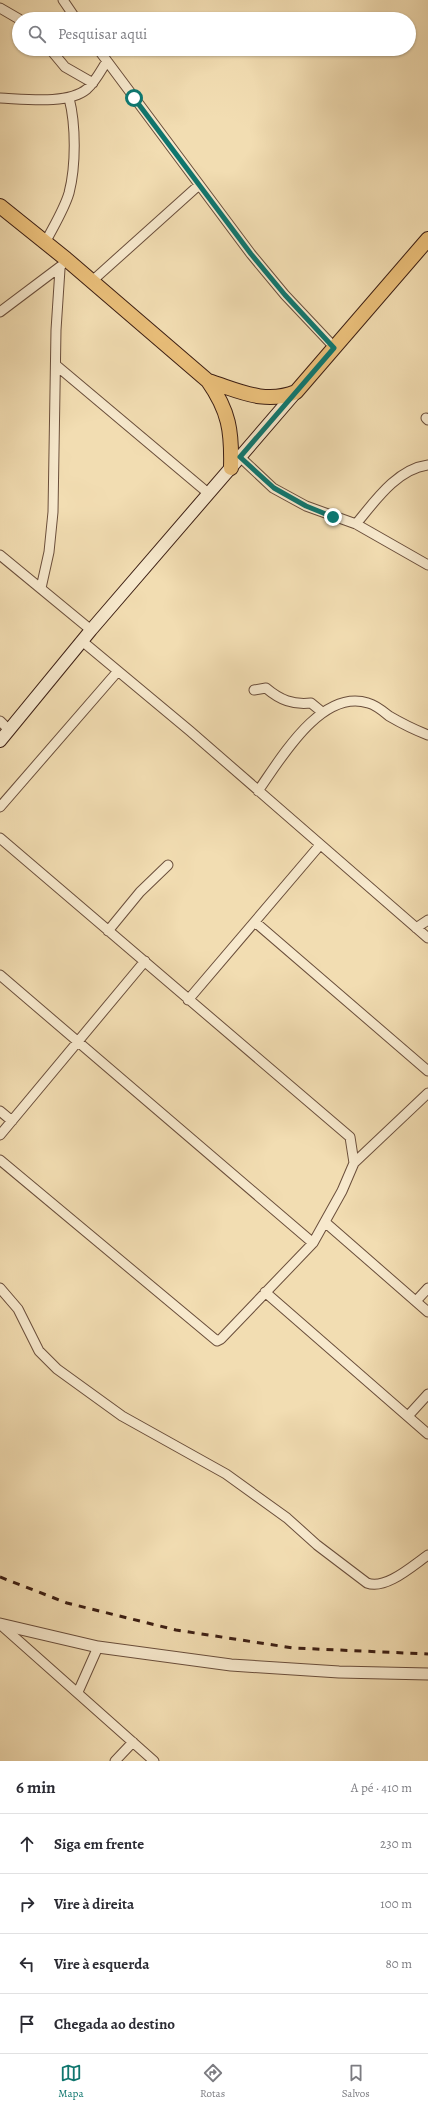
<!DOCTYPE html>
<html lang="pt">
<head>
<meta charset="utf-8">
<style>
  :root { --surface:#fff; --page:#f2f2f3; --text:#2b2b33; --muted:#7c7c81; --line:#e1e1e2; --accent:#0f766e }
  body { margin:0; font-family:Alegreya,serif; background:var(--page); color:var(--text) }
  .stop { position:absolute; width:12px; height:12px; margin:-9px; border:3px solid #0f766e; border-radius:50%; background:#fff }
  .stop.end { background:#0f766e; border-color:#fff; box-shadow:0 1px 4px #0008 }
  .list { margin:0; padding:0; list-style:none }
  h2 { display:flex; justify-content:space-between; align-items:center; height:52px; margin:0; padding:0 16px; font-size:17px }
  h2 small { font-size:13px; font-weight:400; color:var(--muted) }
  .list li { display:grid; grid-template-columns:26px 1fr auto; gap:12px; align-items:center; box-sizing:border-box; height:60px; padding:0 16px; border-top:1px solid var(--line) }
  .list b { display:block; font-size:15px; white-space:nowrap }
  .list em { font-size:13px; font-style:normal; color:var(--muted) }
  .icon { flex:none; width:22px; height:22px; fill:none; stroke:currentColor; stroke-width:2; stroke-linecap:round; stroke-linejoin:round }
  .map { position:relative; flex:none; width:428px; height:1761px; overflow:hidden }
  .search { position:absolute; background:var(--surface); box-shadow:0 1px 3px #0004; left:12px; right:12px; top:12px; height:44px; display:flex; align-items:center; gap:10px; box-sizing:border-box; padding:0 14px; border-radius:22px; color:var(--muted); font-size:15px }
  .sheet { height:292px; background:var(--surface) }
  nav { display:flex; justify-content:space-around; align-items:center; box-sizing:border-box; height:56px; border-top:1px solid var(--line); background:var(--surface); font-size:11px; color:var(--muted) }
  nav a { display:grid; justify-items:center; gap:2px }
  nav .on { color:var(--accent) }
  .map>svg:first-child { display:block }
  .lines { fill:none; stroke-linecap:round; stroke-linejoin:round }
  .minor-casing { stroke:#6a4e3b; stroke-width:11 }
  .tertiary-casing { stroke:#6a4e3b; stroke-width:13 }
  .secondary-casing { stroke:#3c1e13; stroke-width:14 }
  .primary-casing { stroke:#3c1e13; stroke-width:16 }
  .minor { stroke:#f7e9cd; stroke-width:9 }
  .tertiary { stroke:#f7e9cd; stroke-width:11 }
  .secondary { stroke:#f7e9cd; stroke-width:12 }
  .primary { stroke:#e9be79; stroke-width:14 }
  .rail { stroke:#3c1e13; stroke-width:3; stroke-dasharray:7 7; stroke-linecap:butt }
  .route { stroke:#0f766e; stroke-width:5 }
</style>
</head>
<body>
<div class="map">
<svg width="428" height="1761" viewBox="0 0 428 1761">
  <rect width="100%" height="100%" fill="#f2ddb2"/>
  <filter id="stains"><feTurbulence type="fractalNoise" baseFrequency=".005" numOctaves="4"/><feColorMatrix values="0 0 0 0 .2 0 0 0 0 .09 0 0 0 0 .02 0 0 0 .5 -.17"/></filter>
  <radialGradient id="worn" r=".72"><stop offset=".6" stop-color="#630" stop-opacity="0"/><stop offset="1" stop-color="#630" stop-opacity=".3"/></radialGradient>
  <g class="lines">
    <defs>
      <path id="minor" d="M63,0L76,19
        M0,8L19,19
        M50,49L65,67L93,83
        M98,49L251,254L285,295L335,348
        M0,98C24,99 68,105 87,89C96,81 101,70 107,61
        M45,243C53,227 64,210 69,193C76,166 76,125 69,98
        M91,282L199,185
        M0,312L61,266
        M57,366L208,493
        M426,418L428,420
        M240,457L273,488L306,506L356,524L428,565
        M356,524C375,501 397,469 428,465
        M0,555L91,630
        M41,588L49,552L53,512L56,330L60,269
        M82,641L190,731L428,938
        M254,690L266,688C280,700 293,705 311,703L322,712
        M0,721L9,730
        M258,791C280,760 321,688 368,703C376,705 383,711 389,716C401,723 415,730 428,735
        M0,807L118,671
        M0,838L350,1137L354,1163
        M255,922L428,1071
        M416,928L428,920
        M108,931L140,892L168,865
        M0,975L313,1243
        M188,1000L320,845
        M0,1111L12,1121
        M0,1135L145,961
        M0,1160L217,1341L221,1339L313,1243L342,1191L354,1163L428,1093
        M326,1223L428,1312
        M0,1288L18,1309L39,1351L57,1369L122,1416L226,1474L287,1518L317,1545L367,1583C386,1590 412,1566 428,1555
        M265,1292L428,1434
        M416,1301L428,1288
        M408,1416L428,1394
        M1,1625L154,1761
        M78,1692L98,1647
        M115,1761L133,1742"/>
      <path id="tertiary" d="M0,1624L98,1647L231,1665L339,1672L428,1674"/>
      <path id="secondary" d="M0,741L91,630L296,392"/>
      <path id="primary" d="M0,206L66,259L208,381C229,411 232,431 231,468
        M208,381C238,390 264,405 296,392L428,239"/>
    </defs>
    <use href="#minor" class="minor-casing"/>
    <use href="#tertiary" class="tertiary-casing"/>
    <use href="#secondary" class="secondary-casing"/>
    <use href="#primary" class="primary-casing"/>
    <use href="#minor" class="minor"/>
    <use href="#tertiary" class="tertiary"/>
    <use href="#secondary" class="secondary"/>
    <use href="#primary" class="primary"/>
    <path class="rail" d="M0,1577L67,1603L176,1630L293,1648L428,1654"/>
  </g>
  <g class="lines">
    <path class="route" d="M134,98L251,254L285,295L334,348L240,457L274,488L306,506L333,517"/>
  </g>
  <rect width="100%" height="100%" filter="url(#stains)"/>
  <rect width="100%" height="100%" fill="url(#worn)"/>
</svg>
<div class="stop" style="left:134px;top:98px"></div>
<div class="stop end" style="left:333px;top:517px"></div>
<div class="search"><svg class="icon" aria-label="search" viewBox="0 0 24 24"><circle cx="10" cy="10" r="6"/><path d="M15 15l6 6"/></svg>Pesquisar aqui</div>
</div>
<section class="sheet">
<h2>6 min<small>A pé · 410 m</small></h2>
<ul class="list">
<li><svg class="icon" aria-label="ahead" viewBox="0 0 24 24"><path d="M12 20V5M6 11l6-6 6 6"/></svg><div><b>Siga em frente</b></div><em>230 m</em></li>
<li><svg class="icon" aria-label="right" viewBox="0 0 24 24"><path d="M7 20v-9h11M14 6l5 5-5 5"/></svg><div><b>Vire à direita</b></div><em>100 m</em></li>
<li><svg class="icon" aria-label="left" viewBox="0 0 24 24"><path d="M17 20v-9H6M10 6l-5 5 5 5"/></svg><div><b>Vire à esquerda</b></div><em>80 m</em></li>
<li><svg class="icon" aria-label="arrive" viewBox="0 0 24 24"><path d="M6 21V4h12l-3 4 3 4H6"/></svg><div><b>Chegada ao destino</b></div></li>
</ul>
</section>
<nav>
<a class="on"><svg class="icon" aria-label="map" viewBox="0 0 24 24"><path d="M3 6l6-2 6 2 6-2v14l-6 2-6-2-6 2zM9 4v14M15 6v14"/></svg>Mapa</a>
<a><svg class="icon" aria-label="directions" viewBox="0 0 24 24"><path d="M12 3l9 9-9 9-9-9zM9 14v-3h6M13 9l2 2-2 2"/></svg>Rotas</a>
<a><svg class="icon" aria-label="saved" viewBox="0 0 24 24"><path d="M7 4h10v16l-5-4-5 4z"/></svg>Salvos</a>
</nav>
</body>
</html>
